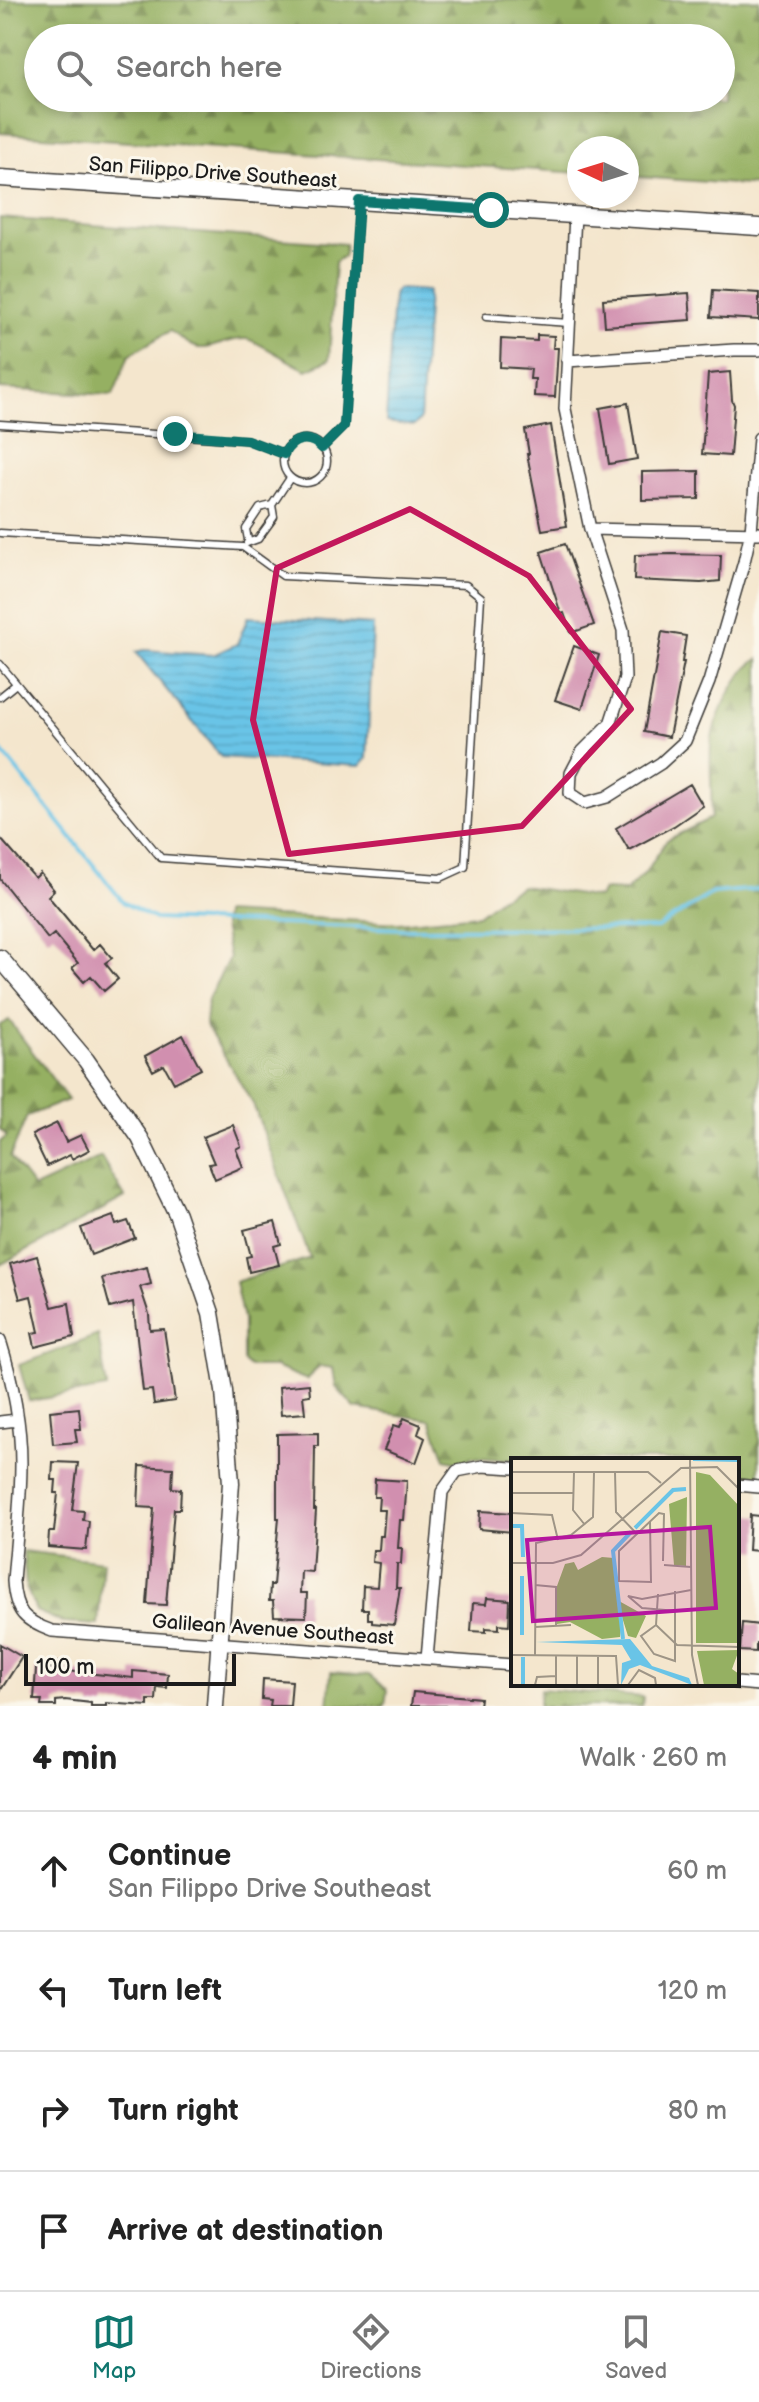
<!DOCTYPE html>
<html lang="en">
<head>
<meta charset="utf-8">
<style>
  :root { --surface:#fff; --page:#f6f6f6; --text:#222; --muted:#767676; --line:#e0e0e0; --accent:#0f766e }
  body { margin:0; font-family:"Balsamiq Sans",sans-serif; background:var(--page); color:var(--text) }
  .compass { position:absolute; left:567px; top:136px; width:72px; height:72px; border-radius:50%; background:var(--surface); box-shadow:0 4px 12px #0003; rotate:274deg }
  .scale { position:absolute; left:24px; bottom:20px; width:212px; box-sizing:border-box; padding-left:8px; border:4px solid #1c1c1c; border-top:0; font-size:22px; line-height:28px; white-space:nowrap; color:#1c1c1c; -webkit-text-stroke:6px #fbf7ec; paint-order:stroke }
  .stop { position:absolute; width:24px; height:24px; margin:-18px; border:6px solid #0f766e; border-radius:50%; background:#fff }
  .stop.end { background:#0f766e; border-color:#fff; box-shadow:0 2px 8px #0008 }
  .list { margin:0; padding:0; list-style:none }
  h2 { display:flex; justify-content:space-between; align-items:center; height:104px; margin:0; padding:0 32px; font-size:34px }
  h2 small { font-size:26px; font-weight:400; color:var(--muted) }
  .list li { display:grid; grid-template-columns:52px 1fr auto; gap:24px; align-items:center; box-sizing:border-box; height:120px; padding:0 32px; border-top:2px solid var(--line) }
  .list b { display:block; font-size:30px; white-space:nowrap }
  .list p { margin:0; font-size:26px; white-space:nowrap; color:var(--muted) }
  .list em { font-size:26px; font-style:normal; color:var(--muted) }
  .icon { flex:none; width:44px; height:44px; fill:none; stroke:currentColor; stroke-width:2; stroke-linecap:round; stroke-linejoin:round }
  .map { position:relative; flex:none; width:759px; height:1706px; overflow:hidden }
  .search { position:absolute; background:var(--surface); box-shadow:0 4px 12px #0003; left:24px; right:24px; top:24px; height:88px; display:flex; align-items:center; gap:20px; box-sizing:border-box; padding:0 28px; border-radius:44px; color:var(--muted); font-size:30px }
  .sheet { height:584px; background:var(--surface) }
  nav { display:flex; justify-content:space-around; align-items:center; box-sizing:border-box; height:112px; border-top:2px solid var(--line); background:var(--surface); font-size:22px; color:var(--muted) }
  nav a { display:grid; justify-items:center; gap:4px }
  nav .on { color:var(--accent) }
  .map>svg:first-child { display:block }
  .forest { fill:url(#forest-firs); stroke:#58663f; stroke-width:2; fill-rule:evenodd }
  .water { fill:url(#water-rules); stroke:#427082; stroke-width:2 }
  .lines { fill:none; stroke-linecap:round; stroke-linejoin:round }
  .stream { stroke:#69c4e7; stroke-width:4 }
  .building { fill:#d18faf }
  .lane-casing { stroke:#3c3a37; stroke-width:9 }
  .street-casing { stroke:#3c3a37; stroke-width:14 }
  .secondary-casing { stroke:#3c3a37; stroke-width:19 }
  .lane { stroke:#fff; stroke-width:6 }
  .street { stroke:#fff; stroke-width:11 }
  .secondary { stroke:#fff; stroke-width:16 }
  .route { stroke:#0f766e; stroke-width:10 }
  .marked { fill:none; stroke:#c2185b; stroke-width:6; stroke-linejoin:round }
  .labels { text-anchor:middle; stroke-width:6; stroke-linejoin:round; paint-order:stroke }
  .street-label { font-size:20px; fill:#1c1c1c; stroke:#fbf7ec }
  .inset-river { fill:none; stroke:#69c4e7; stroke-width:4 }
  .inset-road { fill:none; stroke:#9e9586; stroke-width:2 }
  .view { fill:#b5179e; fill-opacity:0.15; stroke:#b5179e; stroke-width:4 }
  .inset-edge { fill:none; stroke:#1c1c1c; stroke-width:4 }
</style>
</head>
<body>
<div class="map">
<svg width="759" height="1706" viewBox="0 0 759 1706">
  <defs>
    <pattern id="forest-firs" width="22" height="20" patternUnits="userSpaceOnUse" patternTransform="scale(2)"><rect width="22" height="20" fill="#95b062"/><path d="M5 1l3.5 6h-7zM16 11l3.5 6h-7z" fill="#798e50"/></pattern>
    <pattern id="water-rules" width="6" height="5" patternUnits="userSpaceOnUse" patternTransform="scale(2)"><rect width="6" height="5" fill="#69c4e7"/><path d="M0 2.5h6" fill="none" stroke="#5aa8c6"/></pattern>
  </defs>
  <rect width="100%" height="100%" fill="#fbf7ec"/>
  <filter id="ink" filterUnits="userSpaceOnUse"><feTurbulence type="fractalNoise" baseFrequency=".0125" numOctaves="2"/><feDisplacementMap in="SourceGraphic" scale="16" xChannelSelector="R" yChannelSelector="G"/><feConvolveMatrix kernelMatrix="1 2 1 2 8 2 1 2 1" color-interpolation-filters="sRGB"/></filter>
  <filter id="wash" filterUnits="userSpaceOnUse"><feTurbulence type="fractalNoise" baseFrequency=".006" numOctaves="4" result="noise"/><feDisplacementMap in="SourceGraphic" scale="32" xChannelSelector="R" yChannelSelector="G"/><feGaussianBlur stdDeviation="1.8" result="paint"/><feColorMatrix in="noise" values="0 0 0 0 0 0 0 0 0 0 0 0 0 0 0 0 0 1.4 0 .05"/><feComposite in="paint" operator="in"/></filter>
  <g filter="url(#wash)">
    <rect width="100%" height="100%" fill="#f4e6cd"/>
    <path class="forest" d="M0,0H759V186L627,176V148H579V173L0,133ZM38,38H721V98H38Z
      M0,218L345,244L344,256L335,262L329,360L307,370C293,365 255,339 246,339C231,338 218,347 203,348C192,349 180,337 170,331L129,355L113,395L0,389Z
      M759,659V1477L737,1475V1460H518L470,1457L464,1463L445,1459L431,1420L355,1408L336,1387L333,1368L319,1366L307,1380L275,1367H249L243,1361V1320L235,1282L310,1258L253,1104L205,1024L208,999L229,958L223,926L224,913L398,923L478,915L501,897L522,886L599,898L603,890L626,891L646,872L667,840L711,818C713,793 709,768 711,743C714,719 737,670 759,659Z
      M9,1020L68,1100L27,1116L10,1157L34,1188L101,1157L125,1197L0,1265V1142L7,1136L0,1129V1025Z
      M98,1335L107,1388L29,1401L19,1365Z
      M23,1551L103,1561L98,1625L64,1623L36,1611L26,1587Z
      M331,1672L369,1675L387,1690L385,1706H328Z
      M540,1689L643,1697L642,1706H539Z"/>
    <path class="water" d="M397,289L428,291L420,420L414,426L386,422L393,296Z
      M248,617L373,625L367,758L360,766L221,757L136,652L145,650L213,655L237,644Z"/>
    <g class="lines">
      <path class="stream" d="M0,749L124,903L155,919L405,929L657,928L712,893L759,889"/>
    </g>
    <g id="blocks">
      <path class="building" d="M713,290L759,293V320L711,317Z
        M689,293L691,320L605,326L603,299Z
        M537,335L554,336L553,348H558L555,397L534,396L535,379H530L531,369L500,367L501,339L537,341Z
        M730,372L732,400L734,405L730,456L702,454L708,374Z
        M628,403L637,459L609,464L600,408Z
        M551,425L567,526L542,530L527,454H529L525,430Z
        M699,471V499L642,500V472Z
        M565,544L594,625L571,633L564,613L561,614L541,552Z
        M672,554L721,555L720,581L701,583L634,580L635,555Z
        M662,632L686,636L682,662H684L669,737L644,732Z
        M574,646L599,655L582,709L555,700Z
        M690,784L703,806L674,826L629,850L616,828Z
        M0,838L35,878L40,873L54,890L48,896L93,950L100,944L112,958L105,963L118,979L104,991L91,976L84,982L72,968L78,963L54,934L48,939L0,879Z
        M183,1035L201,1069L174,1083L164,1065L153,1071L145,1056Z
        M57,1123L66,1142L81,1135L89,1150L72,1159L70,1155L47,1166L32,1135Z
        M233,1125L241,1146L236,1149L243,1167L215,1179L209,1164L214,1163L203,1137Z
        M113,1216L116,1225L128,1221L135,1238L91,1255L81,1228Z
        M275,1222L281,1244L274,1246L279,1265L249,1272L246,1257L251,1256L244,1230Z
        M37,1256L52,1307L69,1303L74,1337L35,1347L32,1333L39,1332L31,1296L20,1299L10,1264Z
        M147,1267L151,1284L140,1287L149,1314L150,1330L164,1329L175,1401L154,1404L152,1390L143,1391L133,1302L110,1308L102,1278Z
        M309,1384L310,1395L303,1396L305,1413L281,1415L279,1387Z
        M79,1408L81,1429H75L77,1442L53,1444L50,1411Z
        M404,1418L421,1425L418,1434L425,1438L416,1463L384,1450L394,1425L400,1427Z
        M318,1433V1446H315L314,1510H316L312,1572L301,1571L300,1593H307L306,1617L274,1616L273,1601H269L270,1585H273L279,1518H277V1434Z
        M53,1462L78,1463L72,1510L84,1511L83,1520L89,1521L86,1550L48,1547L49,1532H54L58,1493H55L56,1480H52Z
        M140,1466L173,1468L172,1488L181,1489L180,1509H174L166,1605L147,1604L154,1508L138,1507Z
        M375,1479L407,1481L404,1520H400L398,1548H402L401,1564H397L396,1588H400L394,1625L372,1623V1619H368V1609H362L363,1586L377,1587L379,1563L372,1562L373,1550H379L380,1536H383L385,1510H378L379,1497H374Z
        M480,1511L513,1513V1532L479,1529Z
        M750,1515L759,1516V1551L748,1550Z
        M487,1598L510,1600L509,1625L499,1624V1629L486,1628V1632L471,1631L473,1603L486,1604Z
        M742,1623L759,1625V1643H756V1652L740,1651Z
        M0,1644L22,1657L0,1691Z
        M52,1662L67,1663V1671L133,1678V1671L168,1674L167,1688L157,1687L156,1700H148V1706L106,1703V1706H91V1703L65,1700L56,1701V1706H41L42,1700H34L36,1668L51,1669Z
        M263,1679L292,1681L290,1706H270L271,1700L262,1699Z
        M413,1692L480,1698L479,1706H411Z"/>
    </g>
  </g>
  <g filter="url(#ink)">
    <use href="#blocks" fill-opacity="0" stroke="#3c3a37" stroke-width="2"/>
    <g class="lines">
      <defs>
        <path id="lane" d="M486,317L569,323
          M0,424L247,440L284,454
          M283 461a22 22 0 1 1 44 0a22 22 0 1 1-44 0Z
          M322,448L344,426L359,201
          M0,533L243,547L283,576L466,585L481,597L465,867L441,878L161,858L0,664
          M248,540L246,529L260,508L272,505L290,478
          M247,543L258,539L274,517L272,505
          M0,697L16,684"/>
        <path id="street" d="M575,215L565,409L590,529L623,630L625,678L610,724L582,752L571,773L570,793L585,803L607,797L661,763L685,741L709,682L744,562L751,531L759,438
          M567,361L734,350H759
          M590,529L759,533
          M0,1340C12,1379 21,1423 21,1463C21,1502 16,1542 13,1581C15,1612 24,1621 52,1631L513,1665
          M0,1422L17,1420
          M737,1485L759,1487
          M427,1658L442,1492L457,1471L483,1466L513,1468
          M737,1683L759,1685"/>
        <path id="secondary" d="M0,178L759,227
          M0,958L86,1060L140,1138L177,1214L211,1313L224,1391L231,1483L215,1706"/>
      </defs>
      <use href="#lane" class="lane-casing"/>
      <use href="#street" class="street-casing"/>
      <use href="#secondary" class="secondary-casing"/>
      <use href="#lane" class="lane"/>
      <use href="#street" class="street"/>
      <use href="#secondary" class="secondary"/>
    </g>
  </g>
  <g class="lines" filter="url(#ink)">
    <path class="route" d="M175,434L247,440L284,454C292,438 309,434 322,448L344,426L359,201L491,210"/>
  </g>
  <path class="marked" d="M410,509L529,576L631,709L522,826L289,854L253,720L277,568Z"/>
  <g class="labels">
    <g class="street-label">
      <text transform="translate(213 172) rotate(4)" y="7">San Filippo Drive Southeast</text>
      <text transform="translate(273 1629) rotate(4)" y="7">Galilean Avenue Southeast</text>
    </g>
  </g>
  <g transform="translate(511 1458)">
    <rect width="228" height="228" fill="#f4e6cd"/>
    <path d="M185,14L199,17L228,48V185H185ZM176,39L175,108L163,107L158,46ZM91,99L103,100L108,143L135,158L125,180L117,178L111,159L109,179L91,181L59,164L46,166V128L54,106L63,104L67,112ZM228,192L221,211L228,216V227H193L186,193Z" fill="#95b062"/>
    <path d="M119,181L141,208L178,220L181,227L129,207L118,211L110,227L111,205L120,202L111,187L25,184Z" fill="#69c4e7"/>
    <path class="inset-river" d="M182,1L228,2M0,68H11L12,99M124,70L162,32L175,31M11,177V118M112,181L102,93L120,74M12,227V199"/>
    <path class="inset-road" d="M179,1L181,197L187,227M0,14H137L150,25M63,14L62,52L74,67M104,14L105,54L125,75M0,35H63M0,55L41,57L47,82M139,64L140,124L108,123V93L148,55L153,56L152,103M0,84V130M0,105H42L70,97L170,10L206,9L228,31M153,107L180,109M24,127L45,129V169M147,136L145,167L130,178L143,196L164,203V133M166,153L131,150L117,138L131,141L180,132M145,167L166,187L228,189M24,169L60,167M0,197L105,198L107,227M24,197L25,85L60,77L82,59L83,14M24,227L26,219L45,218M45,227V198M66,227V198M87,227V198M117,227L128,212L144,220L145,227"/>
    <path class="view" d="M199,69L205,150L22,163L16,82Z"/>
    <rect width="228" height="228" class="inset-edge"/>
  </g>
</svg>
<svg class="compass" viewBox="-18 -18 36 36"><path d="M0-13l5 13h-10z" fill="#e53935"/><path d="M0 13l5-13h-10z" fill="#767676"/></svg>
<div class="scale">100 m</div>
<div class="stop" style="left:491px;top:210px"></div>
<div class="stop end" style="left:175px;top:434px"></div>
<div class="search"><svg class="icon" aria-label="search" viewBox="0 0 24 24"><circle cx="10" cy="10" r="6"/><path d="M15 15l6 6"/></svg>Search here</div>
</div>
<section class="sheet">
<h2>4 min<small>Walk · 260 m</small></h2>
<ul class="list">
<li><svg class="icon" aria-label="ahead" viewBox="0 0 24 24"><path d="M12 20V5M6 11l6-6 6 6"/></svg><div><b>Continue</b><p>San Filippo Drive Southeast</p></div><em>60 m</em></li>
<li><svg class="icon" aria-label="left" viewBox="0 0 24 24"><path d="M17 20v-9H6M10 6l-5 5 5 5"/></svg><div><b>Turn left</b></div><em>120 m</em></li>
<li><svg class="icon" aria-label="right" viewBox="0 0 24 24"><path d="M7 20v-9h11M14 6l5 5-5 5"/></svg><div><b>Turn right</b></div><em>80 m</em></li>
<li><svg class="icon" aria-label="arrive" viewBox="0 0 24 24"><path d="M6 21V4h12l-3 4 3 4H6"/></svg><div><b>Arrive at destination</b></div></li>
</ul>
</section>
<nav>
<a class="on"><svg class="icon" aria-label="map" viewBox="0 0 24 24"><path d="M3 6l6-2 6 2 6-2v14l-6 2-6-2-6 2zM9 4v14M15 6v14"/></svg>Map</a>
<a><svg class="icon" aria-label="directions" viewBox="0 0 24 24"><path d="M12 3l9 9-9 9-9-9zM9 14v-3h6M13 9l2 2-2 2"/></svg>Directions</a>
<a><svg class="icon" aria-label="saved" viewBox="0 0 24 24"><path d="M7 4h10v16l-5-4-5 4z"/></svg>Saved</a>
</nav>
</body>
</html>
